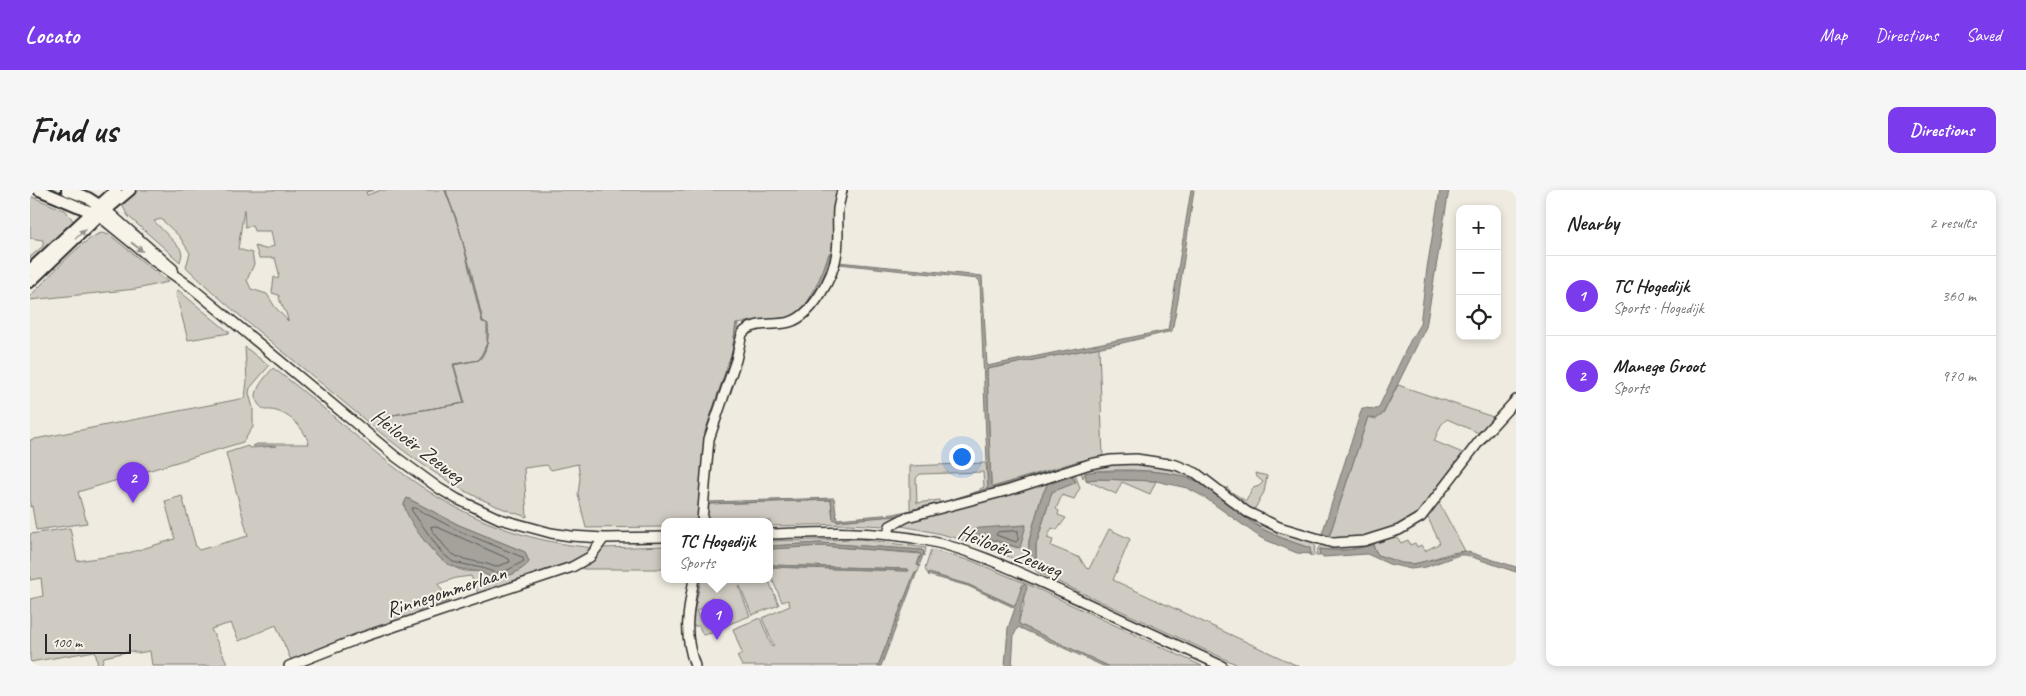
<!DOCTYPE html>
<html lang="en">
<head>
<meta charset="utf-8">
<style>
  :root { --surface:#fff; --page:#f6f6f6; --text:#222; --muted:#767676; --line:#e0e0e0; --accent:#7c3aed }
  body { margin:0; font-family:Caveat,sans-serif; background:var(--page); color:var(--text) }
  .controls { position:absolute; right:15px; top:15px; display:grid; overflow:hidden; border-radius:10px; box-shadow:0 2px 8px #0003 }
  .controls button { width:45px; height:45px; display:grid; place-items:center; padding:0; border:0; border-bottom:1px solid var(--line); background:var(--surface); color:var(--text); font:25px sans-serif }
  .scale { position:absolute; left:15px; bottom:12px; width:86px; box-sizing:border-box; padding-left:5px; border:2px solid #2b2b2b; border-top:0; font-size:14px; line-height:18px; white-space:nowrap; color:#2b2b2b; -webkit-text-stroke:4px #f7f3e8; paint-order:stroke }
  .you { position:absolute; left:931px; top:266px; width:18px; height:18px; margin:-12px; border:4px solid #fff; border-radius:50%; background:#1a73e8; box-shadow:0 0 0 8px #1a73e833 }
  .badge { display:grid; place-items:center; width:32px; height:32px; border-radius:50%; background:var(--accent); color:#fff; font-size:16px; font-weight:700 }
  .pin { position:absolute; translate:-50% -41px; filter:drop-shadow(0 1px 2px #0008) }
  .pin::after { content:''; position:absolute; top:26px; width:18px; height:15px; background:inherit; clip-path:polygon(0 0,100% 0,50% 100%) }
  .popup { position:absolute; left:631px; top:328px; width:112px; height:65px; box-sizing:border-box; display:grid; place-content:center; border-radius:10px; background:var(--surface); filter:drop-shadow(0 1px 4px #0005); font-size:16px; white-space:nowrap; color:var(--muted) }
  .popup b { font-size:19px; color:var(--text) }
  .popup::after { content:''; position:absolute; left:50%; top:100%; margin-left:-10px; border:10px solid transparent; border-top-color:var(--surface) }
  .list { margin:0; padding:0; list-style:none }
  h2 { display:flex; justify-content:space-between; align-items:center; height:65px; margin:0; padding:0 20px; font-size:21px }
  h2 small { font-size:16px; font-weight:400; color:var(--muted) }
  .list li { display:grid; grid-template-columns:32px 1fr auto; gap:15px; align-items:center; box-sizing:border-box; height:80px; padding:0 20px; border-top:1px solid var(--line) }
  .list b { display:block; font-size:19px; white-space:nowrap }
  .list p { margin:0; font-size:16px; white-space:nowrap; color:var(--muted) }
  .list em { font-size:16px; font-style:normal; color:var(--muted) }
  .icon { flex:none; width:28px; height:28px; fill:none; stroke:currentColor; stroke-width:2; stroke-linecap:round; stroke-linejoin:round }
  .map { position:relative; flex:none; width:1486px; height:476px; overflow:hidden; border-radius:10px }
  header { display:flex; align-items:center; gap:30px; box-sizing:border-box; height:70px; padding:0 25px; background:var(--accent); color:#fff }
  header strong { font-size:24px }
  nav { display:flex; gap:28px; margin-inline-start:auto; font-size:18px }
  .intro { display:flex; align-items:center; justify-content:space-between; box-sizing:border-box; height:120px; padding:0 30px }
  h1 { margin:0; font-size:35px }
  .button { padding:12px 22px; border-radius:10px; background:var(--accent); color:#fff; font-size:18px; font-weight:700 }
  main { display:flex; gap:30px; padding:0 30px }
  aside { flex:1; background:var(--surface); border-radius:10px; box-shadow:0 2px 8px #0003 }
  .map>svg:first-child { display:block }
  .green { fill:#cfcbc2; stroke:#7d7b76; fill-rule:evenodd }
  .water { fill:#a4a29a; stroke:#74726e }
  .lines { fill:none; stroke-linecap:round; stroke-linejoin:round }
  .shore { stroke:#5b5b57; stroke-width:1 }
  .minor-casing { stroke:#2b2b2b; stroke-width:12 }
  .major-casing { stroke:#2b2b2b; stroke-width:14 }
  .minor { stroke:#f7f3e8; stroke-width:9 }
  .major { stroke:#f7f3e8; stroke-width:10 }
  .oneway { fill:#918f8a }
  .labels { text-anchor:middle; stroke-width:4; stroke-linejoin:round; paint-order:stroke }
  .street-label { font-size:21px; fill:#2b2b2b; stroke:#f7f3e8 }
</style>
</head>
<body>
<header>
<strong>Locato</strong>
<nav><a>Map</a><a>Directions</a><a>Saved</a></nav>
</header>
<div class="intro"><h1>Find us</h1><a class="button">Directions</a></div>
<main>
<div class="map">
<svg width="1486" height="476" viewBox="0 0 1486 476">
  <rect width="100%" height="100%" fill="#efebe0"/>
  <filter id="ink" filterUnits="userSpaceOnUse"><feTurbulence type="fractalNoise" baseFrequency=".02" numOctaves="2"/><feDisplacementMap in="SourceGraphic" scale="10" xChannelSelector="R" yChannelSelector="G"/><feConvolveMatrix kernelMatrix="1 2 1 2 8 2 1 2 1" color-interpolation-filters="sRGB"/></filter>
  <g filter="url(#ink)">
    <path class="green" d="M104,0H344L336,2L337,5L351,0H415L420,13L416,0H809L803,26L802,63H799C792,83 781,120 759,127L706,134L702,162L684,216L668,331H634V337L556,338L548,304L550,288L548,274L521,280L517,275L494,278L497,327C411,301 348,240 280,184C238,149 195,115 156,77L160,63L149,46L131,29L124,31L150,58L152,64L150,72L98,26L91,13ZM214,19L215,37L222,35L224,41H241L244,56L235,59L225,56L229,68H245L249,83L248,89L244,87L242,103L249,105C249,115 257,120 258,131L245,117L237,104L221,99L217,90L224,74L222,63L208,59Z
      M0,6L36,21L44,32L0,77V67L13,56V50L0,48Z
      M72,43L80,45L138,92L106,99L0,110V106C15,92 54,46 72,43Z
      M148,100L200,143L158,150L146,104Z
      M215,157L239,176L220,198L219,203L223,218V237L213,252L48,302L57,333L6,340L2,316L0,317V250L215,208L217,191Z
      M1069,157L1073,267L1045,272L963,297L961,292L960,269L957,179Z
      M243,178C296,216 342,265 398,301C449,334 505,353 566,358L543,375L449,406L441,386L426,388L408,394L419,411L394,419L369,431L314,449L261,470L246,435L209,451L201,433L181,439L197,473L188,476H122L120,461L108,463L101,461L74,467L71,476H68L65,461L0,472V409L13,406L11,388L0,390V344L40,338L47,371L95,364L145,349L135,311L152,306L166,357L169,360L218,346L196,263L218,256L219,258L247,256H223L227,254H279C274,236 254,218 235,220C215,208 233,190 243,178ZM377,308L429,335L495,362L499,372C492,381 473,391 461,387C457,386 454,383 451,382C444,381 437,382 431,380C404,371 384,339 374,314Z
      M1368,195L1466,228L1451,244L1417,229L1411,235L1404,251L1435,264L1387,325L1368,336L1338,347L1319,349L1299,347L1338,226L1346,229L1353,224Z
      M1096,271L1155,280L1198,309L1285,352L1284,366L1279,365L1280,358C1259,351 1238,344 1220,331C1204,320 1189,305 1172,294C1150,279 1081,277 1055,283L1053,288L1051,282L1053,277Z
      M956,273L958,298L950,302V299L954,297L953,282L890,284L886,288L887,313L909,310L910,313L880,320V276Z
      M1041,281L1045,284L1050,298L1044,309L1032,305L1026,319L1029,321L1028,325L1036,328L1027,340L1022,338L1017,348L1023,350L1021,356L1050,368L1056,378L1059,379L1079,339L1100,349L1083,390L1268,476H1210L1007,382L1003,377L1006,371V355L1022,302L1046,292L1044,288L1040,287L1022,293L1018,290Z
      M1226,283L1237,286L1234,302L1224,320L1212,314L1196,302L1197,297L1200,301L1216,311L1223,298L1229,296L1233,292L1227,287Z
      M1068,289L1126,291L1120,304L1092,292L1086,304L1056,290Z
      M1015,293L1017,295L1011,308L999,351L998,375C954,355 919,344 871,336L872,333L929,318ZM996,335L988,358L947,345L942,340Z
      M801,310L803,329L807,331L876,324L855,336L817,334L740,336V331H673L677,314Z
      M1408,311L1435,361C1400,364 1386,386 1348,365L1343,356L1346,352C1331,361 1307,361 1290,359V366H1286L1288,358L1293,354L1370,342L1371,345L1367,347L1371,353L1378,350L1380,355L1385,353L1387,357L1391,355L1395,361L1410,353L1397,326Z
      M831,349L896,358L894,366V362L892,360L790,353L740,356V351Z
      M634,356V379H553L552,376L562,370L573,358Z
      M792,356L891,364L887,375H890L888,382L885,383L881,392L848,476H712L707,466L712,463L703,439L730,428L742,457L744,456L732,428L760,416L758,410L752,412L740,384V377L878,381V379L740,375V359Z
      M901,360L942,371L997,394L1172,476H1078L990,435L988,433L994,415L993,407L985,416L939,395L897,383L895,379Z
      M671,389H738L749,415L722,425L710,396L709,397L720,426L694,436L682,407L680,408L693,438L690,440L685,432L678,429L674,417L666,421L671,431C676,429 680,430 685,433L686,439L682,443L673,445L669,436H661Z"/>
    <path class="water" d="M415,0L426,28L441,81L453,131L458,134C459,145 458,162 449,170L424,175L435,213L357,226L434,213L423,174L449,170L457,153V133L452,132L430,41Z
      M1161,0H1164L1148,110L1142,141L1092,153L957,179L960,269L961,292L963,297L1064,268V269L917,314V311L958,298L950,92L948,89L809,74L808,72L952,86L957,176L1138,140Z
      M1410,0H1419L1396,137L1353,224L1346,229L1338,227L1299,347L1319,349L1308,350L1291,347L1332,218L1348,219L1381,149L1390,134L1397,78Z
      M800,63H802C797,82 782,124 760,130C745,133 729,132 714,135L715,132C726,130 760,129 766,125C781,115 793,79 800,63Z
      M706,134H709L703,171L679,235L668,331L675,242L702,162Z
      M1067,281C1100,281 1138,278 1169,292C1188,301 1203,319 1220,331C1238,344 1259,351 1280,358L1281,364L1267,363L1231,348L1174,307L1157,298L1126,291L1068,289L1056,290L1055,283Z
      M1040,287L1044,288L1045,293L1022,302L1006,355V371L1002,378L998,376L999,351L1011,308L1017,295L1016,293L929,318L909,322L1018,290L1022,293Z
      M377,308L429,335L495,362L499,372C492,381 477,388 465,388C459,388 455,383 450,382C440,380 430,380 420,375C405,368 376,330 374,314Z
      M804,308L807,329L864,324L910,313L911,316L866,326L807,331L803,329L801,310L677,314L678,312Z
      M996,335L990,358L947,345L942,341V340L950,338Z
      M1346,352L1343,356L1348,365L1372,373L1384,374L1435,361L1486,377V382L1436,365H1429L1396,377L1381,379L1359,374L1337,364L1294,367L1289,365L1290,359C1309,362 1330,360 1346,352Z
      M790,353L892,360L894,363L889,376L887,375L891,365L889,363L792,356L740,359V356Z
      M740,375L878,379L879,381L740,377Z
      M887,382L851,476H848L881,392L885,383Z
      M899,383L939,395L985,416L992,396L993,394L996,395L997,398C994,405 988,428 989,434L1078,476H1073L988,437L984,445L982,476H975L978,438L985,418L938,396L898,385Z"/>
    <g class="lines">
      <path class="shore" d="M382,318H385L427,340L492,367L494,371L478,380L466,383L452,378L423,372L412,363L382,321Z
        M405,336L479,369L480,372L465,377C452,371 439,372 426,366C416,361 409,348 402,340L401,337Z
        M988,341V350L986,352L966,345L968,342Z"/>
      <defs>
        <path id="minor" d="M76,20L143,79
          M69,26L124,71L161,97L366,267L410,299L427,309L470,329L521,343L541,346L574,348L634,347
          M672,331L679,249L706,170L712,144C720,132 742,135 755,133C781,130 804,86 807,62C809,48 807,33 808,19C809,13 811,6 812,0
          M740,344C793,342 846,340 899,351C947,361 992,384 1037,404C1089,428 1141,452 1192,476
          M858,345L860,336L877,327L979,300L1060,274L1081,270L1106,269L1146,275L1166,283L1217,322L1249,337L1303,353L1334,351L1369,340L1391,327L1454,245L1486,210
          M664,389C658,422 653,443 665,476
          M259,476L330,448L542,377L560,367L574,348"/>
        <path id="major" d="M9,0L66,24
          M37,0L58,8L72,17
          M0,80L86,0
          M0,92L69,26L100,0"/>
      </defs>
      <use href="#minor" class="minor-casing"/>
      <use href="#major" class="major-casing"/>
      <use href="#minor" class="minor"/>
      <use href="#major" class="major"/>
    </g>
    <defs><path id="oneway-solid" d="M-6-.8H1V-3.2L6.5 0L1 3.2V.8H-6Z" transform="scale(1.25)"/></defs>
    <g class="oneway">
      <use href="#oneway-solid" transform="translate(50 44) rotate(-43)"/>
      <use href="#oneway-solid" transform="translate(107 57) rotate(38)"/>
    </g>
  </g>
  <g class="labels">
    <g class="street-label">
      <text transform="translate(388 256) rotate(37)" y="7">Heilooër Zeeweg</text>
      <text transform="translate(980 361) rotate(22)" y="7">Heilooër Zeeweg</text>
      <text transform="translate(416 401) rotate(-18)" y="7">Rinnegommerlaan</text>
    </g>
  </g>
</svg>
<div class="controls">
<button>+</button>
<button>−</button>
<button><svg class="icon" aria-label="locate" viewBox="0 0 24 24"><circle cx="12" cy="12" r="6"/><path d="M12 2v4M12 18v4M2 12h4M18 12h4"/></svg></button>
</div>
<div class="scale">100 m</div>
<div class="you"></div>
<div class="pin badge" style="left:687px;top:450px">1</div>
<div class="popup"><b>TC Hogedijk</b>Sports</div>
<div class="pin badge" style="left:103px;top:313px">2</div>
</div>
<aside>
<h2>Nearby<small>2 results</small></h2>
<ul class="list">
<li><span class="badge">1</span><div><b>TC Hogedijk</b><p>Sports · Hogedijk</p></div><em>360 m</em></li>
<li><span class="badge">2</span><div><b>Manege Groot</b><p>Sports</p></div><em>970 m</em></li>
</ul>
</aside>
</main>
</body>
</html>
